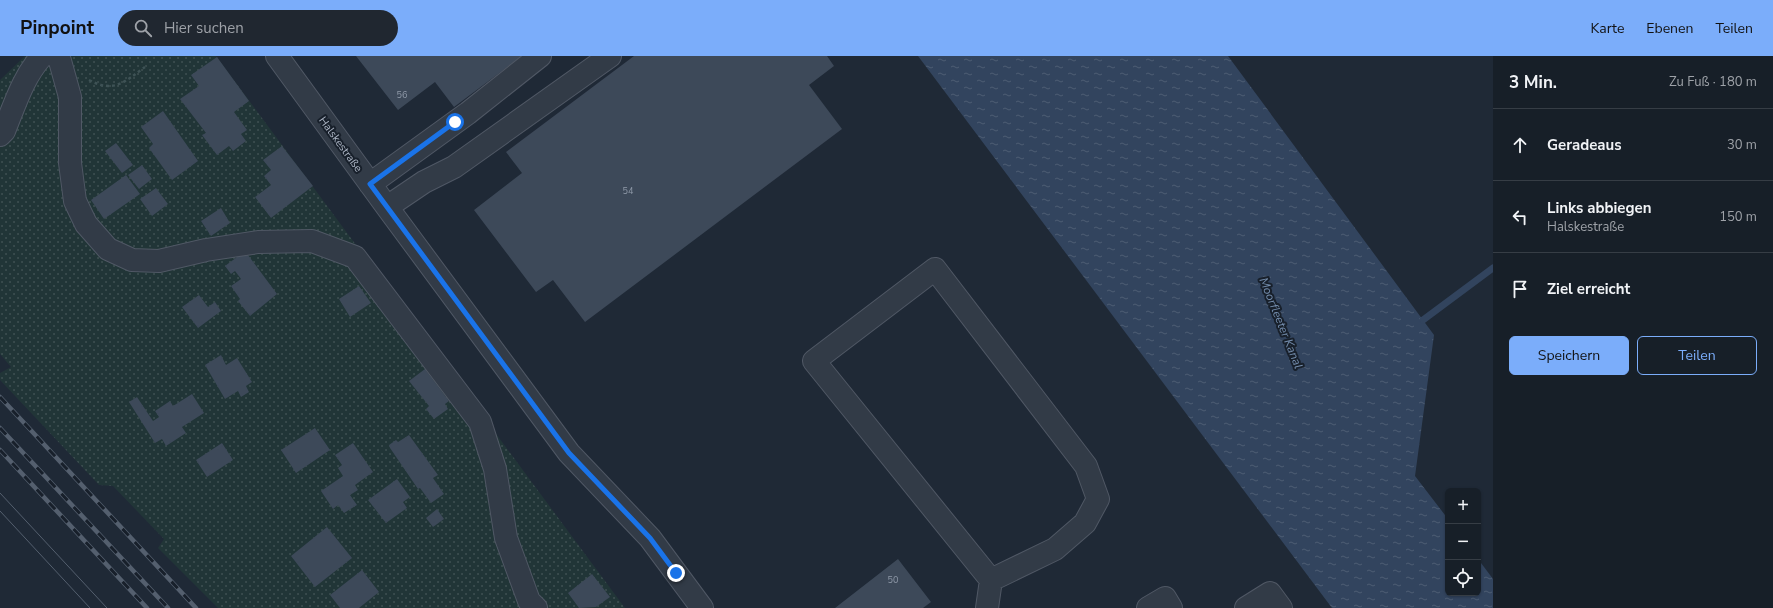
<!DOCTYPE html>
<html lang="de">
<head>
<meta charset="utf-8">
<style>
  :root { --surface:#171f28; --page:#202730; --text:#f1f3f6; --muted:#9ea2a8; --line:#363d45; --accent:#7badfa }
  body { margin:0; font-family:"Nunito Sans",sans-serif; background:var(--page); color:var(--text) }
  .controls { position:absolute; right:12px; bottom:12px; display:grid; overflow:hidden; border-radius:6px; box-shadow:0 1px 3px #0004 }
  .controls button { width:36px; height:36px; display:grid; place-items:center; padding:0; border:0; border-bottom:1px solid var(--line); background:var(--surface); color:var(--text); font:20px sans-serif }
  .stop { position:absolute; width:12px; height:12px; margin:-9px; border:3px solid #1a73e8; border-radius:50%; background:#fff }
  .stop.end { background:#1a73e8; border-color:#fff; box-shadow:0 1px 4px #0008 }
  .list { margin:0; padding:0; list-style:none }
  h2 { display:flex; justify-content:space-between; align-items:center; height:52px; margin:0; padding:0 16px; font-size:17px }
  h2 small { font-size:13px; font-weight:400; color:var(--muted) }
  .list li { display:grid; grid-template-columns:26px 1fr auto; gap:12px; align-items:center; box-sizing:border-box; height:72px; padding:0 16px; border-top:1px solid var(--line) }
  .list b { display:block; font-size:15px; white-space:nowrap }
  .list p { margin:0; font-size:13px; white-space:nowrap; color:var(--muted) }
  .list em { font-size:13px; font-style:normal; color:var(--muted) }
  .actions { display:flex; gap:8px; padding:12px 16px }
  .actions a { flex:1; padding:9px 0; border:1px solid var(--accent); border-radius:6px; text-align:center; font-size:14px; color:var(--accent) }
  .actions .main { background:var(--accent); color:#111 }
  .icon { flex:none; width:22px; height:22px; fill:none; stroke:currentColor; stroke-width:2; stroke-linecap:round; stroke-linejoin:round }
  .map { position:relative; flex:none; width:1493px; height:552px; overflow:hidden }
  header { display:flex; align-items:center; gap:24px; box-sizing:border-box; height:56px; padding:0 20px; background:var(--accent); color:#111 }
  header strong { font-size:19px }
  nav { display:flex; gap:22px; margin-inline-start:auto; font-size:14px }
  .search { width:280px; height:36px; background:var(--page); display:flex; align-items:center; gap:10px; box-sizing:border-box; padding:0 14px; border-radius:22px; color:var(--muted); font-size:15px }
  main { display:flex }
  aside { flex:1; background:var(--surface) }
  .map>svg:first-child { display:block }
  .garden { fill:url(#garden-dots) }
  .water { fill:url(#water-ripples) }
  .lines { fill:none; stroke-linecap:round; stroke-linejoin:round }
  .stream { stroke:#32445e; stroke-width:7 }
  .building { fill:#3d4959 }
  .minor-casing { stroke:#505865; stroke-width:24 }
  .path { stroke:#3e5255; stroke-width:2.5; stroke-dasharray:3 3; stroke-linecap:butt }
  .minor { stroke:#323b47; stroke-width:22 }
  .tram { stroke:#545f6e; stroke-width:1 }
  .rail-casing { stroke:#545f6e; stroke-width:4.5 }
  .rail { stroke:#18202b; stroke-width:3; stroke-dasharray:9; stroke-linecap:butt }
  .route { stroke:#1a73e8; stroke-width:5 }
  .labels { text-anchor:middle; stroke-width:4; stroke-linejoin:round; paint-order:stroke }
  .number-label { font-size:9px; fill:#909aa9 }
  .street-label { font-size:11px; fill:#acb5c4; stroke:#18202b }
  .water-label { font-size:12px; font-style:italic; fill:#748dad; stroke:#18202b }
</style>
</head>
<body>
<header>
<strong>Pinpoint</strong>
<div class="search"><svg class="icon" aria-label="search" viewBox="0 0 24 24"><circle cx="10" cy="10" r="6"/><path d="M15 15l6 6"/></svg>Hier suchen</div>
<nav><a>Karte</a><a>Ebenen</a><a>Teilen</a></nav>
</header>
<main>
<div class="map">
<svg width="1493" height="552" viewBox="0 0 1493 552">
  <defs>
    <pattern id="garden-dots" width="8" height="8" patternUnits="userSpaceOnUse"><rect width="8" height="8" fill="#213537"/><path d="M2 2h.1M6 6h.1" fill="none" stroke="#3f5052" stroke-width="1.8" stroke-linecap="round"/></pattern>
    <pattern id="water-ripples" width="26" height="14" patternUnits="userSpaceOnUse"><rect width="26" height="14" fill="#32445e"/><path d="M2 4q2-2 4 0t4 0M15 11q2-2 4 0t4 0" fill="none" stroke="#4d5d73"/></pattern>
  </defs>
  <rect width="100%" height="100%" fill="#1f2936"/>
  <path class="garden" d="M25,0H216L625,552H218L158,492L164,483L113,430L99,429L0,324V317L11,311L0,298V24Z"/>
  <path class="water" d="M918,0H1228L1434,279L1415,420L1448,463V537H1478V503L1493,523V552H1332Z"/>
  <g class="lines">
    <path class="stream" d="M1423,264L1493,212"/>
  </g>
  <path class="building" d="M356,0H522L454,51L435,26L398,54Z
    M634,0H827L834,10L809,29L842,73L585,266L553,224L536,236L474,154L522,117L506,96Z
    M217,1L249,45L234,56L247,74L241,78L246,85L233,95L229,90L217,99L202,79L206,77L180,43L199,30L191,19Z
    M163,55L198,105L172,124L149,92L153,88L141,71Z
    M116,87L133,109L122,117L105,95Z
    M282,90L313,130L271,162L255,141L271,129L264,120L271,114L263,104Z
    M142,109L152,123L139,133L128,119Z
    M126,119L140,138L104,163L91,144Z
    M156,132L168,148L152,160L140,143Z
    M221,152L230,167L211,180L201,165Z
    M245,195L277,238L250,260L238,245L240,243L231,230L241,223L235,215L231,218L225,210Z
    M359,230L371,247L350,261L339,243Z
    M199,239L208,251L215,246L221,255L198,272L182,251Z
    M221,299L226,309L237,302L252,326L246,330L249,336L241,341L238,335L225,343L205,309Z
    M425,313L449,345L445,348L448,353L434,363L426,353L429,350L409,325Z
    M192,338L204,357L182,371L186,377L166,390L162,383L155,387L129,346L137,341L153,365L159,361L155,355L170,345L173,350Z
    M315,372L330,394L296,417L281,394Z
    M409,379L438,419L433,422L444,438L431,447L420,432L418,433L390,392L389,389L396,384L398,386Z
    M222,387L233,404L207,421L196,404Z
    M353,387L373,416L355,429L358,434L350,439L357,449L344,457L338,449L333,453L321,435L343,420L338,412L342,409L335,399Z
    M397,423L410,441L403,446L407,452L386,467L368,444Z
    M437,453L444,463L433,471L426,462Z
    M327,471L352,502L315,531L291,500Z
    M898,503L931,546L923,552H835Z
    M362,514L379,536L359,552H340L330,539Z
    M592,518L610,541L596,551L579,552L568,537Z"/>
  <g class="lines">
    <defs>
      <path id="minor" d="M56,0L60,5L70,41V107L75,145L86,168L108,193L132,204L159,205L206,194L258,186L312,185L355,201L480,366L495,413L506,482L529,545L536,552
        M277,0L387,151L569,397L650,482L702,552
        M0,79L4,75C15,48 23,21 42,0
        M370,128L468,57L540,0
        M387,151L424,126L454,111L610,0
        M987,552L991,524L814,305L935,213L1086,410L1098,443L1085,467L1055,493L991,524
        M1148,552L1165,542L1171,552
        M1246,552L1270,537L1281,552"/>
    </defs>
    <use href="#minor" class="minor-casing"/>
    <path class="path" d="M89,24C115,38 125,25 145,11"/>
    <use href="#minor" class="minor"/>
    <path class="tram" d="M0,437L107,552
      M0,455L90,552"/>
    <defs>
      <path id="rail" d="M0,341L196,552
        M0,372L168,552
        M0,394L147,552"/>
    </defs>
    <use href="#rail" class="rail-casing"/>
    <use href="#rail" class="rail"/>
  </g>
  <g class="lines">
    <path class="route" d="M455,66L370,128L569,397L650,482L676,517"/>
  </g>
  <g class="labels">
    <g class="number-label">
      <text x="402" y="42">56</text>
      <text x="628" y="138">54</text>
      <text x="893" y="527">50</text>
    </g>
    <g class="street-label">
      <text transform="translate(341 88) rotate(54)" y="4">Halskestraße</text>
    </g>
    <g class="water-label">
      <text transform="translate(1281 267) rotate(68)" y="4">Moorfleeter Kanal</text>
    </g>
  </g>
</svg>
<div class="controls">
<button>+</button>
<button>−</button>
<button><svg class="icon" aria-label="locate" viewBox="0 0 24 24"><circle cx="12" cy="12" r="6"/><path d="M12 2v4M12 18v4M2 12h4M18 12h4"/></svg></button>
</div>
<div class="stop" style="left:455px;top:66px"></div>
<div class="stop end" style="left:676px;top:517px"></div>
</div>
<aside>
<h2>3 Min.<small>Zu Fuß · 180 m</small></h2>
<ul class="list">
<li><svg class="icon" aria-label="ahead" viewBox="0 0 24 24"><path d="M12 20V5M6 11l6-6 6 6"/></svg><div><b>Geradeaus</b></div><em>30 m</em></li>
<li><svg class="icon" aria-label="left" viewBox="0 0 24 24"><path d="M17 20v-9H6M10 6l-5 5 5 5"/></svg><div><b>Links abbiegen</b><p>Halskestraße</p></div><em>150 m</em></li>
<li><svg class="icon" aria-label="arrive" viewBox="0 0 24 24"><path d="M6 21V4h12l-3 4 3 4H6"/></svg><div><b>Ziel erreicht</b></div></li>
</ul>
<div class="actions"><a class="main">Speichern</a><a>Teilen</a></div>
</aside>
</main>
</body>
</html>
